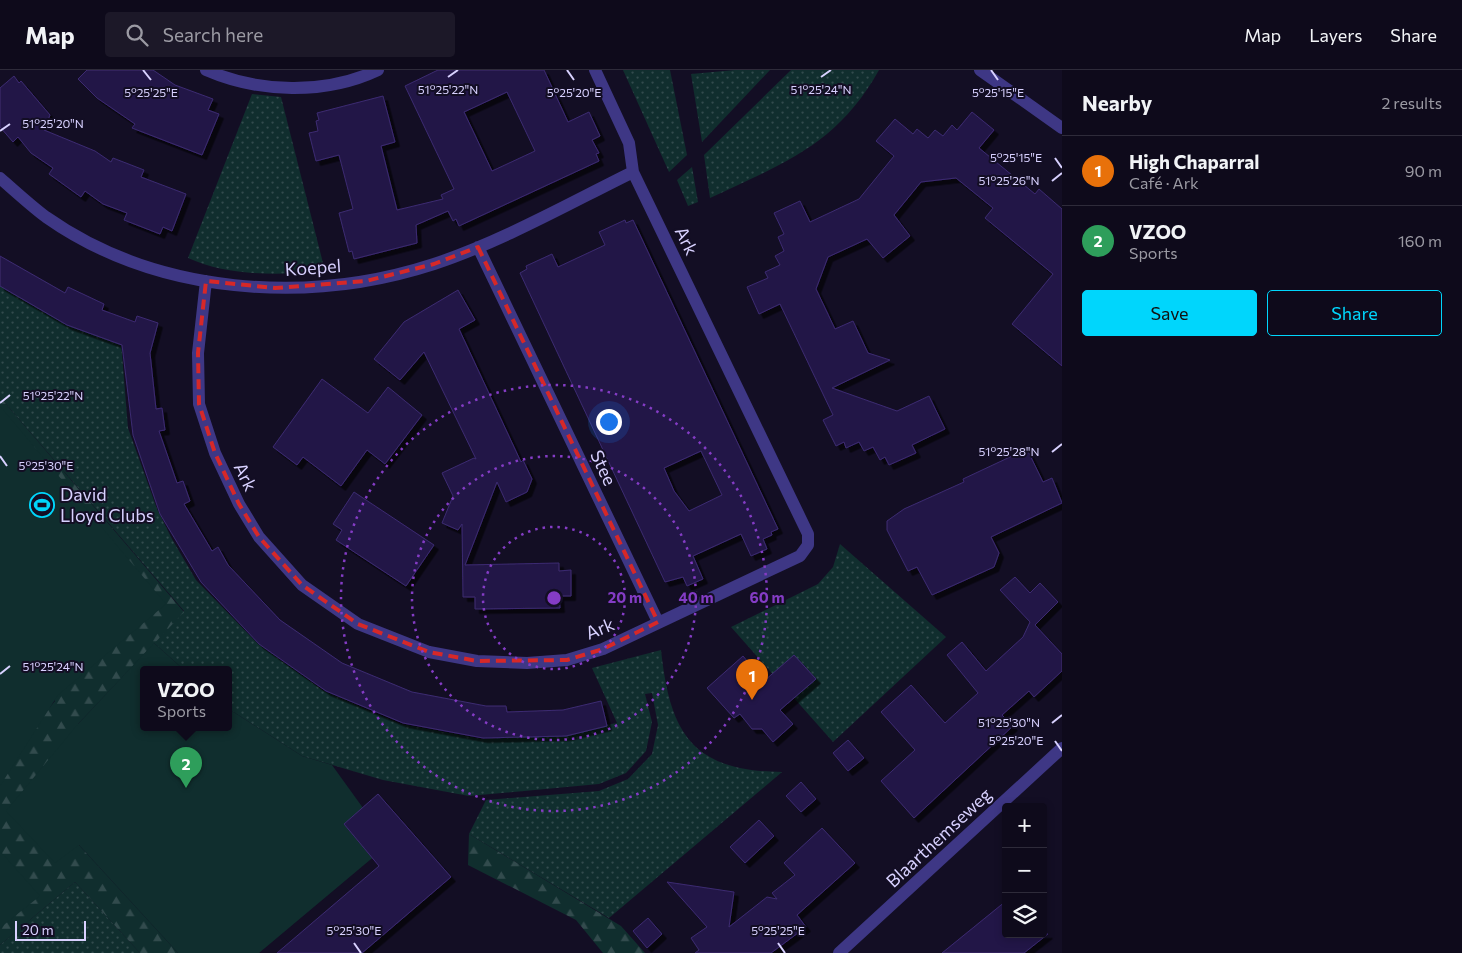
<!DOCTYPE html>
<html lang="en">
<head>
<meta charset="utf-8">
<style>
  :root { --surface:#0e0a1b; --page:#1c1828; --text:#f1f3f6; --muted:#9b9aa3; --line:#2e2b3a; --accent:#00d6fc }
  body { margin:0; font-family:Commissioner,sans-serif; background:var(--page); color:var(--text) }
  .controls { position:absolute; right:15px; bottom:15px; display:grid; overflow:hidden; border-radius:5px; box-shadow:0 2px 8px #0003 }
  .controls button { width:45px; height:45px; display:grid; place-items:center; padding:0; border:0; border-bottom:1px solid var(--line); background:var(--surface); color:var(--text); font:25px sans-serif }
  .scale { position:absolute; left:15px; bottom:12px; width:71px; box-sizing:border-box; padding-left:5px; border:2px solid #d8d1ff; border-top:0; font-size:14px; line-height:18px; white-space:nowrap; color:#d8d1ff; -webkit-text-stroke:4px #130e24; paint-order:stroke }
  .you { position:absolute; left:608px; top:351px; width:18px; height:18px; margin:-12px; border:4px solid #fff; border-radius:50%; background:#1a73e8; box-shadow:0 0 0 8px #1a73e833 }
  .badge { display:grid; place-items:center; width:32px; height:32px; border-radius:50%; background:var(--accent); color:#fff; font-size:16px; font-weight:700 }
  .pin { position:absolute; translate:-50% -41px; filter:drop-shadow(0 1px 2px #0008) }
  .pin::after { content:''; position:absolute; top:26px; width:18px; height:15px; background:inherit; clip-path:polygon(0 0,100% 0,50% 100%) }
  .popup { position:absolute; left:140px; top:596px; width:92px; height:65px; box-sizing:border-box; display:grid; place-content:center; border-radius:5px; background:var(--surface); filter:drop-shadow(0 1px 4px #0005); font-size:16px; white-space:nowrap; color:var(--muted) }
  .popup b { font-size:19px; color:var(--text) }
  .popup::after { content:''; position:absolute; left:50%; top:100%; margin-left:-10px; border:10px solid transparent; border-top-color:var(--surface) }
  .list { margin:0; padding:0; list-style:none }
  h2 { display:flex; justify-content:space-between; align-items:center; height:65px; margin:0; padding:0 20px; font-size:21px }
  h2 small { font-size:16px; font-weight:400; color:var(--muted) }
  .list li { display:grid; grid-template-columns:32px 1fr auto; gap:15px; align-items:center; box-sizing:border-box; height:70px; padding:0 20px; border-top:1px solid var(--line) }
  .list b { display:block; font-size:19px; white-space:nowrap }
  .list p { margin:0; font-size:16px; white-space:nowrap; color:var(--muted) }
  .list em { font-size:16px; font-style:normal; color:var(--muted) }
  .actions { display:flex; gap:10px; padding:15px 20px }
  .actions a { flex:1; padding:11px 0; border:1px solid var(--accent); border-radius:5px; text-align:center; font-size:18px; color:var(--accent) }
  .actions .main { background:var(--accent); color:#111 }
  .icon { flex:none; width:28px; height:28px; fill:none; stroke:currentColor; stroke-width:2; stroke-linecap:round; stroke-linejoin:round }
  .map { position:relative; flex:none; width:1062px; height:883px; overflow:hidden }
  header { display:flex; align-items:center; gap:30px; box-sizing:border-box; height:70px; padding:0 25px; background:var(--surface); border-bottom:1px solid var(--line) }
  header strong { font-size:24px }
  nav { display:flex; gap:28px; margin-inline-start:auto; font-size:18px }
  .search { width:350px; height:45px; background:var(--page); display:flex; align-items:center; gap:12px; box-sizing:border-box; padding:0 18px; border-radius:5px; color:var(--muted); font-size:19px }
  main { display:flex }
  aside { flex:1; background:var(--surface) }
  .map>svg:first-child { display:block }
  .grass { fill:url(#grass-dots) }
  .forest { fill:url(#forest-firs) }
  .pitch { fill:#102e2e }
  .building { fill:#241946; stroke:#3c2a72; fill-rule:evenodd; filter:url(#shadow) }
  .lines { fill:none; stroke-linecap:round; stroke-linejoin:round }
  .minor { stroke:#3e3785; stroke-width:12 }
  .marked { fill:none; stroke:#d62828; stroke-width:4; stroke-dasharray:10 6; stroke-linejoin:round }
  .ticks { fill:none; stroke:#d8d1ff; stroke-width:2 }
  .ring { fill:none; stroke:#843cc5; stroke-width:2.5; stroke-dasharray:2.5 5 }
  .labels { text-anchor:middle; stroke-width:4; stroke-linejoin:round; paint-order:stroke }
  .street-label { font-size:18px; fill:#d8d1ff; stroke:#130e24 }
  .poi-label { font-size:18px; fill:#d8d1ff; stroke:#130e24; text-anchor:start }
  .ticks-label { font-size:12px; text-anchor:middle; fill:#d8d1ff; stroke:#130e24; stroke-width:4; stroke-linejoin:round; paint-order:stroke }
  .centre { fill:#843cc5; stroke:#130e24; stroke-width:2.5 }
  .ring-label { font-size:15px; text-anchor:middle; font-weight:bold; fill:#843cc5; stroke:#130e24; stroke-width:4; stroke-linejoin:round; paint-order:stroke }
</style>
</head>
<body>
<header>
<strong>Map</strong>
<div class="search"><svg class="icon" aria-label="search" viewBox="0 0 24 24"><circle cx="10" cy="10" r="6"/><path d="M15 15l6 6"/></svg>Search here</div>
<nav><a>Map</a><a>Layers</a><a>Share</a></nav>
</header>
<main>
<div class="map">
<svg width="1062" height="883" viewBox="0 0 1062 883">
  <defs>
    <pattern id="grass-dots" width="8" height="8" patternUnits="userSpaceOnUse" patternTransform="scale(1.25)"><rect width="8" height="8" fill="#102e2e"/><path d="M2 2h.1M6 6h.1" fill="none" stroke="#324b4d" stroke-width="1.8" stroke-linecap="round"/></pattern>
    <pattern id="forest-firs" width="22" height="20" patternUnits="userSpaceOnUse" patternTransform="scale(1.25)"><rect width="22" height="20" fill="#102e2e"/><path d="M5 1l3.5 6h-7zM16 11l3.5 6h-7z" fill="#324b4d"/></pattern>
    <filter id="shadow"><feDropShadow dx="4.5" dy="4.5" stdDeviation="0" flood-color="#0009"/></filter>
  </defs>
  <rect width="100%" height="100%" fill="#130e24"/>
  <path class="grass" d="M623,0H670L687,85L669,102Z
    M735,0H770L702,72L691,4Z
    M791,0H879C837,75 784,93 710,128L704,85Z
    M252,24L281,27L325,201C280,205 230,207 188,188Z
    M692,97L698,132L688,136L677,110Z
    M0,215L74,258L121,272L128,358L157,439L172,469L196,510L258,574L324,621L401,654L482,669L552,666L617,653L592,598L661,580C670,664 692,701 782,702L609,848L469,764L486,730L599,721L628,709L652,684L658,655L652,623L645,624L652,652L646,681L626,703L599,714L469,726L383,710L302,686L229,639L228,599H183L154,573L184,541L0,327Z
    M840,474L946,567L833,672L731,557L818,514L833,497Z
    M75,812L140,883H0V875Z"/>
  <path class="forest" d="M0,327L184,542L78,654V774L178,883H140L75,812L0,875V698L55,631L47,621L0,371Z
    M469,764L621,856L645,883H603L576,850L468,795Z"/>
  <path class="pitch" d="M0,336L166,534L58,625L0,716Z
    M154,573L183,599H144V657H228L229,639L302,686L332,695L389,774L259,883H178L79,775L55,793L6,741L78,654Z
    M0,781L40,826L0,858Z"/>
  <path class="building" d="M87,0H153L175,15L213,29L208,40L219,44L202,85L132,58L135,54L97,28L78,9Z
    M438,0H544L568,52L589,42L600,66L592,70L599,83L596,84L599,91L459,156L456,149L453,151L448,141L416,155L417,173L354,189L352,181L349,182L339,143L353,139L339,85L316,91L309,63L318,61L316,51L319,50L317,43L383,26L395,72L381,76L397,140L443,129L441,125L454,119L405,16ZM507,22L535,81L492,101L464,42Z
    M14,6L19,13L21,11L50,45L44,60L95,81L111,92L113,88L144,100L141,107L186,124L172,161L163,157L160,164L124,150L127,143L103,134L85,121L81,127L49,104L53,98L31,83L18,67L13,72L0,57V18Z
    M972,42L994,60L979,78L1035,124L1039,119L1062,139V296L1012,254L1053,204L985,148L993,138L956,108L921,112L894,145L910,166L883,188L867,169L828,187L816,219L835,259L853,251L868,283L890,290L832,318L897,341L929,326L945,359L912,375L916,383L889,395L885,387L880,390L873,377L864,381L859,372L846,378L844,372L836,376L823,350L833,345L780,234L759,244L747,217L768,208L765,202L780,195L775,186L784,181L778,167L784,164L774,143L800,131L810,152L859,129L894,86L876,71L895,49L913,64L917,59L928,68L935,60L943,66L952,55L957,60Z
    M625,150L626,153L633,150L778,459L771,462L772,465L763,469L767,479L751,486L741,464L693,486L703,509L687,516L683,507L665,512L520,203L527,199L526,196L552,184L558,197L605,175L599,162ZM701,381L722,425L689,441L674,421L664,398Z
    M0,186L65,223L68,217L104,234L102,240L135,252L137,246L158,253L150,283L156,339L162,338L165,360L159,361L177,413L183,411L190,431L184,434L212,481L218,477L228,495L280,550L342,593L412,622L486,636H506L507,642L563,640L601,631L607,656L566,666L483,668L403,653L326,621L259,574L201,512L160,444L133,365L122,275L67,255L0,216Z
    M458,220L475,250L459,259L521,392L523,390L532,409L527,422L506,432L497,412L465,495L559,493V501L571,500V526H559L560,538L475,539V527H463L462,454L458,460L442,453L453,426L442,403L474,388L476,389L424,282L400,310L374,289L404,252Z
    M322,309L368,343L388,317L422,345L385,394L367,380L341,416L303,387L297,395L273,377Z
    M1027,379L1043,412L1052,408L1062,433L991,467L999,483L994,497L932,525L917,497L908,501L887,460V451L904,439L964,412L963,409Z
    M354,422L434,475L406,516L336,470L342,460L333,454Z
    M1015,507L1030,523L1040,513L1058,532L1035,555L1062,584V601L1034,627L1029,621L1002,645L1013,656L914,748L881,711L915,680L881,642L911,615L945,653L978,623L947,585L962,572L986,601L1023,567L1030,552L1000,520Z
    M794,585L816,609L780,640L793,654L773,672L762,659H752L740,644L734,648L707,618L743,586L764,611Z
    M848,670L864,688L848,701L833,683Z
    M801,712L816,729L801,742L786,726Z
    M378,724L451,807L362,883H277L379,796L344,754Z
    M759,750L774,766L745,793L730,777Z
    M822,758L855,793L797,845L806,857L771,883H695L699,880L691,868L707,857L667,812L734,822L729,857L767,827L777,829L772,823L795,805L784,793Z
    M1006,831V864H1048L1024,883H942Z
    M648,848L662,864L647,878L633,861Z"/>
  <g class="lines">
    <path class="minor" d="M206,0C259,23 325,25 378,0
      M980,0L1062,58
      M0,108C15,121 30,135 46,147C157,225 308,235 434,194C501,172 570,133 633,102
      M478,177L658,552
      M206,211L198,283L199,334L215,383L239,434L259,467L302,515L358,554L429,582L477,591L527,593L567,590L603,579L800,486L808,475V464L633,102L629,73L595,0
      M839,883L1062,678"/>
  </g>
  <path class="marked" d="M478,177L658,552L603,579L567,590L477,591L429,582L358,554L302,515L259,467L239,434L215,383L199,334L198,283L206,211L275,218L366,211L434,194Z"/>
  <path class="ticks" d="M143,0L151,10M567,0L574,10M991,0L998,10M448,7L458,0M821,7L831,0M0,61L10,54M1055,88L1062,98M1052,111L1062,103M0,333L10,325M1052,382L1062,374M0,386L7,396M0,604L10,596M1052,653L1062,645M1055,671L1062,681M354,873L361,883M778,873L785,883"/>
  <g class="ring">
    <circle cx="554" cy="528" r="71"/>
    <circle cx="554" cy="528" r="142"/>
    <circle cx="554" cy="528" r="213"/>
  </g>
  <defs>
    <symbol id="stadium-ring" viewBox="-11 -11 22 22"><circle r="9.5" fill="#130e24" stroke="#00d6fc" stroke-width="1.5"/><path d="M0-5a6.5 5 0 1 0 0 10a6.5 5 0 1 0 0-10ZM-3.5-1.8h7v3.6h-7Z" fill="#00d6fc"/></symbol>
  </defs>
  <g fill-rule="evenodd">
    <use href="#stadium-ring" x="28" y="421" width="28" height="28"/>
  </g>
  <g class="labels">
    <g class="street-label">
      <text transform="translate(686 171) rotate(64)" y="6">Ark</text>
      <text transform="translate(313 198) rotate(-4)" y="6">Koepel</text>
      <text transform="translate(603 398) rotate(65)" y="6">Stee</text>
      <text transform="translate(245 407) rotate(64)" y="6">Ark</text>
      <text transform="translate(600 559) rotate(-22)" y="6">Ark</text>
      <text transform="translate(939 768) rotate(-43)" y="6">Blaarthemseweg</text>
    </g>
    <g class="poi-label">
      <text x="60" y="431">David<tspan x="60" dy="21">Lloyd Clubs</tspan></text>
    </g>
  </g>
  <g class="ticks-label">
    <text x="448" y="24">51°25'22"N</text>
    <text x="821" y="24">51°25'24"N</text>
    <text x="151" y="27">5°25'25"E</text>
    <text x="574" y="27">5°25'20"E</text>
    <text x="998" y="27">5°25'15"E</text>
    <text x="53" y="58">51°25'20"N</text>
    <text x="1016" y="92">5°25'15"E</text>
    <text x="1009" y="115">51°25'26"N</text>
    <text x="53" y="330">51°25'22"N</text>
    <text x="1009" y="386">51°25'28"N</text>
    <text x="46" y="400">5°25'30"E</text>
    <text x="53" y="601">51°25'24"N</text>
    <text x="1009" y="657">51°25'30"N</text>
    <text x="1016" y="675">5°25'20"E</text>
    <text x="354" y="865">5°25'30"E</text>
    <text x="778" y="865">5°25'25"E</text>
  </g>
  <circle cx="554" cy="528" r="8" class="centre"/>
  <g class="ring-label">
    <text x="625" y="533">20 m</text>
    <text x="696" y="533">40 m</text>
    <text x="767" y="533">60 m</text>
  </g>
</svg>
<div class="controls">
<button>+</button>
<button>−</button>
<button><svg class="icon" aria-label="layers" viewBox="0 0 24 24"><path d="M12 4l9 5-9 5-9-5zM3 14l9 5 9-5"/></svg></button>
</div>
<div class="scale">20 m</div>
<div class="you"></div>
<div class="pin badge" style="left:752px;top:630px;background:#e8710a">1</div>
<div class="pin badge" style="left:186px;top:718px;background:#2e9e5b">2</div>
<div class="popup"><b>VZOO</b>Sports</div>
</div>
<aside>
<h2>Nearby<small>2 results</small></h2>
<ul class="list">
<li><span class="badge" style="background:#e8710a">1</span><div><b>High Chaparral</b><p>Café · Ark</p></div><em>90 m</em></li>
<li><span class="badge" style="background:#2e9e5b">2</span><div><b>VZOO</b><p>Sports</p></div><em>160 m</em></li>
</ul>
<div class="actions"><a class="main">Save</a><a>Share</a></div>
</aside>
</main>
</body>
</html>
